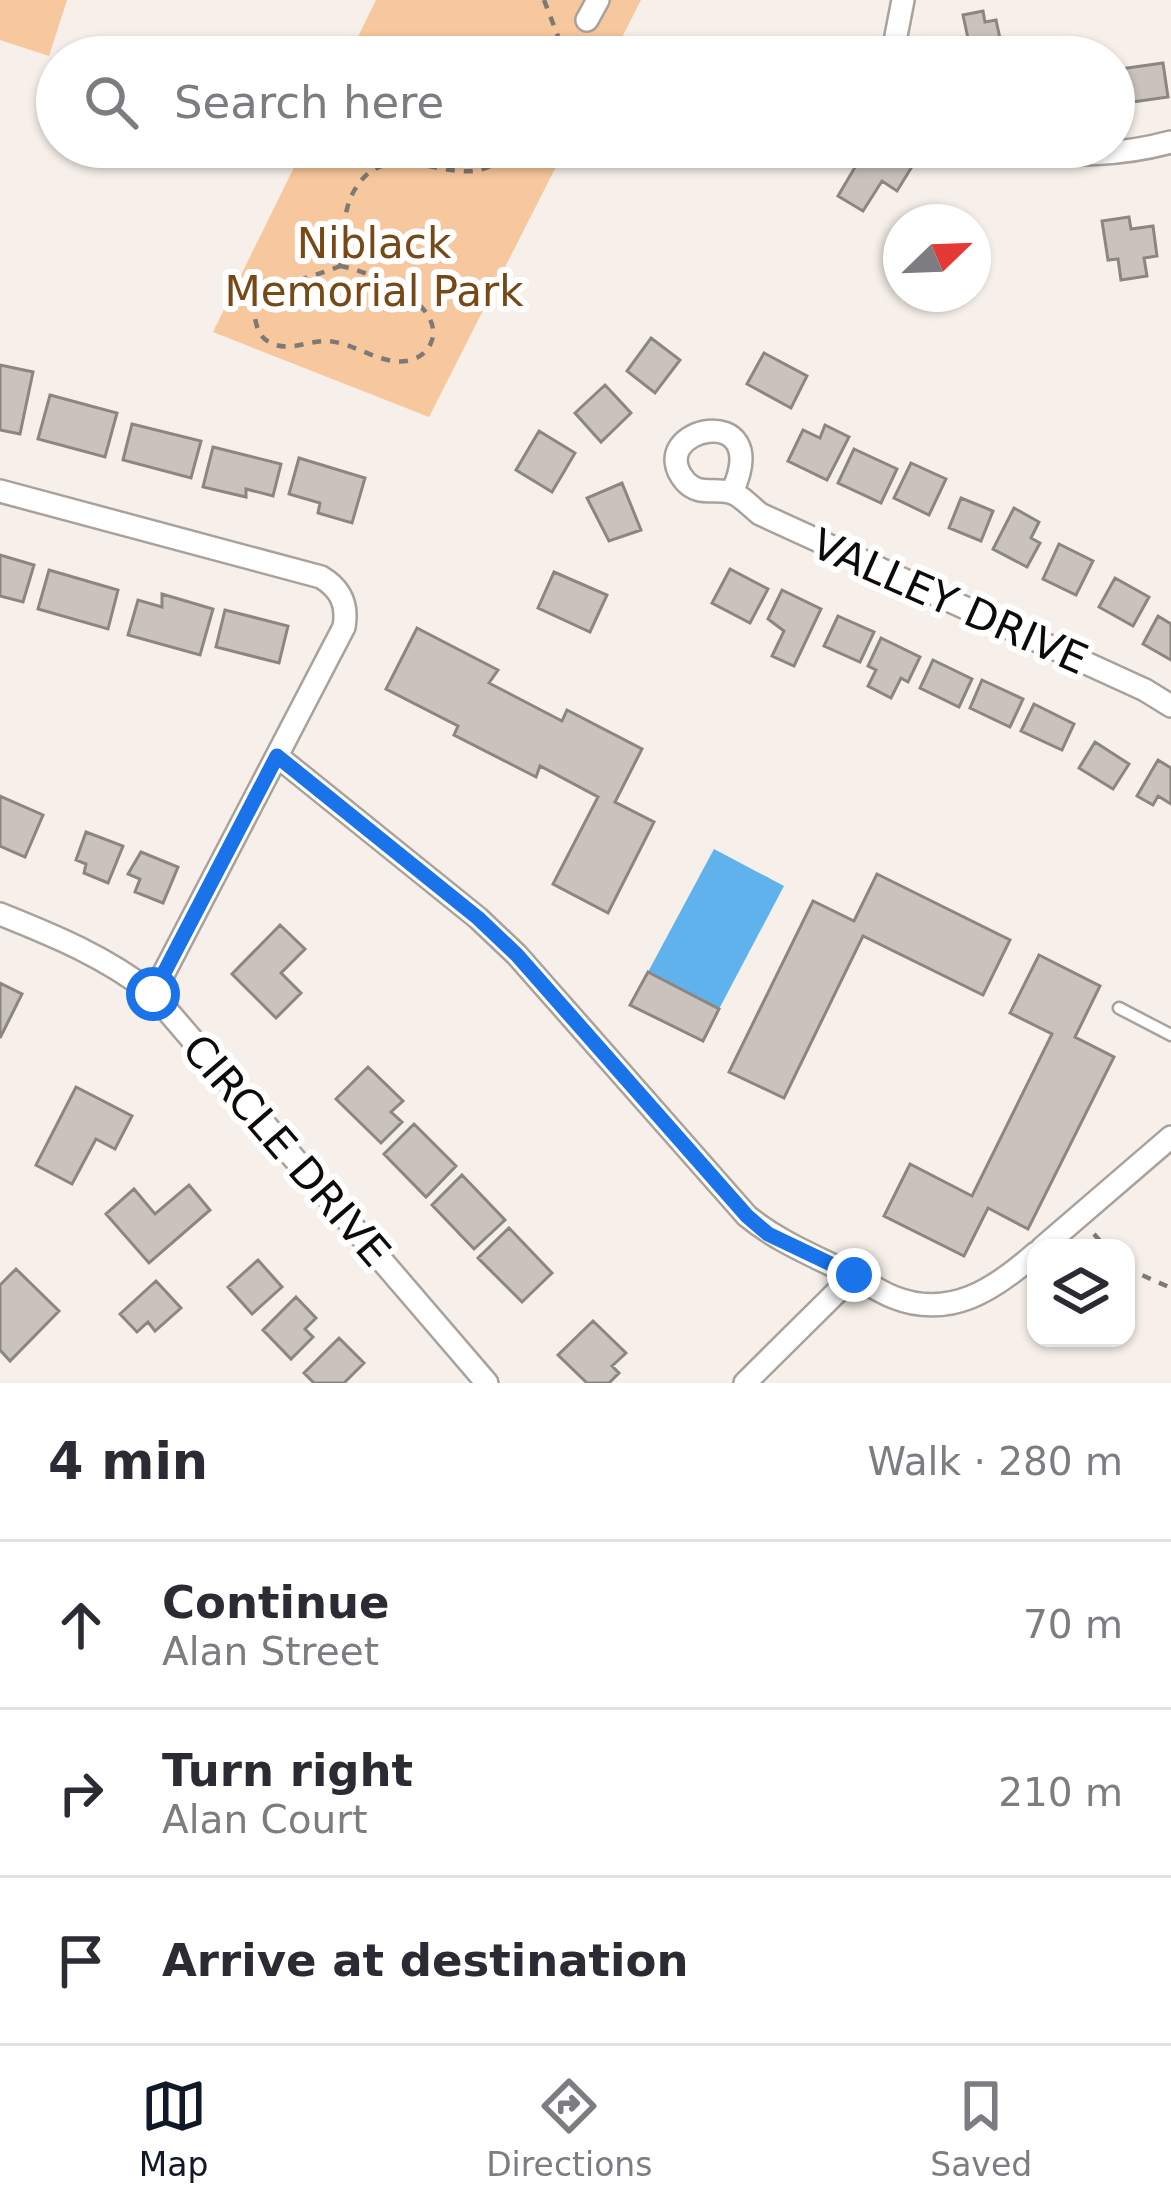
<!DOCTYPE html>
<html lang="en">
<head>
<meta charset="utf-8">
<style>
  :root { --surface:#fff; --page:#f2f2f3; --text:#2b2b33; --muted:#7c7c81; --line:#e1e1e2; --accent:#111827 }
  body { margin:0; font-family:"DejaVu Sans",sans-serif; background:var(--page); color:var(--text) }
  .controls { position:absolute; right:36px; bottom:36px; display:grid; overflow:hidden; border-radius:24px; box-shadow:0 3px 9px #0004 }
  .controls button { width:108px; height:108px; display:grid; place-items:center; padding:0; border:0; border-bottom:3px solid var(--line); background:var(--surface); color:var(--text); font:60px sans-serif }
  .compass { position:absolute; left:883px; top:204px; width:108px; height:108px; border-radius:50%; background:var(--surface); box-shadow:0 3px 9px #0004; rotate:67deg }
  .stop { position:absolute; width:36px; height:36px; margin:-27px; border:9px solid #1a73e8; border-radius:50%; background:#fff }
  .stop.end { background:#1a73e8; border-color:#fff; box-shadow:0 3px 12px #0008 }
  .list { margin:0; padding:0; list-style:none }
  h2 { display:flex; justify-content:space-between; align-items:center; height:156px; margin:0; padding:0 48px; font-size:51px }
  h2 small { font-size:39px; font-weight:400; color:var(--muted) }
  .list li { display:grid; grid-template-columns:78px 1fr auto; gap:36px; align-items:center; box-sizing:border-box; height:168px; padding:0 48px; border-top:3px solid var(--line) }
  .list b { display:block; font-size:45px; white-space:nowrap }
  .list p { margin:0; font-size:39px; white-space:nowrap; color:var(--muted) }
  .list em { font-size:39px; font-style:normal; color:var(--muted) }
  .icon { flex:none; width:66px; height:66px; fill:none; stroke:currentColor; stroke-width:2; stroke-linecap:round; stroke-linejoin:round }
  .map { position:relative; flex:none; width:1171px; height:1383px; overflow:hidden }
  .search { position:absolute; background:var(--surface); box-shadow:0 3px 9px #0004; left:36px; right:36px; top:36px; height:132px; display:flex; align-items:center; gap:30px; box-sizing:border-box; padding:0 42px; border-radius:66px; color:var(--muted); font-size:45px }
  .sheet { height:660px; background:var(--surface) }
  nav { display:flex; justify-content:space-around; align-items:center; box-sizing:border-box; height:168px; border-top:3px solid var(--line); background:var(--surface); font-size:33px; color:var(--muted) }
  nav a { display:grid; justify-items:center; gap:6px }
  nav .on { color:var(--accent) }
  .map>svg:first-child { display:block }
  .green { fill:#f7c79d }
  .water { fill:#60b2ed }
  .building { fill:#cac3bd; stroke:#8c8680; stroke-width:3 }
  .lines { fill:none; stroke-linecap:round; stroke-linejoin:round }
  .service-casing { stroke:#a9a29c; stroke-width:15 }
  .minor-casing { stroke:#a9a29c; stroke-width:26 }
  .path { stroke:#7e7975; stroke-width:4.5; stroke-dasharray:9 9; stroke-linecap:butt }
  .service { stroke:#fff; stroke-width:10 }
  .minor { stroke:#fff; stroke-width:21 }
  .route { stroke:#1a73e8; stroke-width:15 }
  .labels { text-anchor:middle; stroke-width:12; stroke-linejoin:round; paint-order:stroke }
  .park-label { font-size:42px; fill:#774917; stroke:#fff }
  .street-label { font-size:42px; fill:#0d0b09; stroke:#fff }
</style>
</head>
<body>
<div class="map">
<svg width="1171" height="1383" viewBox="0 0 1171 1383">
  <rect width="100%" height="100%" fill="#f7f0ea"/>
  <path class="green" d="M0,0H67L49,56L0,40Z
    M376,0H641L612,57H348Z
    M304,147H566L429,417L213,332Z"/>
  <path class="water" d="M714,849L784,886L719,1009L648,972Z"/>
  <path class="building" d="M983,11L985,22L996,20L1004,57H972L963,15Z
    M1163,63L1168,97L1125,103L1120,69Z
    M867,147H883L913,165L897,191L882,181L863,211L838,196Z
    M1129,217L1131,229L1153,226L1157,256L1144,258L1147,276L1121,280L1118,259L1108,260L1102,221Z
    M651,338L680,360L655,393L627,371Z
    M764,353L807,376L791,408L747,384Z
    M0,365L33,372L20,434L0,430Z
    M605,385L631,413L601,442L575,413Z
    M50,395L117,413L105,457L38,439Z
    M132,424L201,441L191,478L123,460Z
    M825,425L849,437L827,480L788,461L803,430L820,438Z
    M539,431L575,453L552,492L516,470Z
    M213,447L281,464L273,496L246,489V497L203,487Z
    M854,449L897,469L881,503L838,483Z
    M299,458L365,478L352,523L318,513L320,503L289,494Z
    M911,463L946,479L929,515L894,498Z
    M622,483L641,530L609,541L587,498Z
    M961,498L993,511L981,541L949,528Z
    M1014,508L1039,522L1031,538L1040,543L1027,567L993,549Z
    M1059,544L1093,561L1076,595L1043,579Z
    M0,555L34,565L23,602L0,596Z
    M730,569L768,589L750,623L712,603Z
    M49,570L118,590L108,629L38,609Z
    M554,572L607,595L590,632L538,608Z
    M1115,578L1149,597L1133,626L1099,607Z
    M782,590L821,609L794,666L772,656L784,631L768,619Z
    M162,594L213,609L200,655L128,635L138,600L162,607Z
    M225,610L288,626L279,663L216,647Z
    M838,616L874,632L860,662L824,646Z
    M1158,616L1171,624V660L1143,644Z
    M417,628L498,670L489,683L562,721L567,710L642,749L615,802L654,822L608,913L553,884L598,797L540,766L536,777L454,735L458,726L386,689Z
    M881,638L920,657L908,682L901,678L891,698L868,686L876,670L868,666Z
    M933,660L972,679L959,707L920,688Z
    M982,680L1023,699L1010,727L970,708Z
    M1034,704L1074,724L1062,750L1021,731Z
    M1095,742L1129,764L1113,789L1079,768Z
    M1158,760L1171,768V804L1158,796L1153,805L1137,796Z
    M0,796L43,815L25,857L0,846Z
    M86,832L123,846L108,883L84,873L86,864L76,860Z
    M141,852L178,867L163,903L135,892L140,879L128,874Z
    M877,874L1010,940L983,995L863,936L784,1098L729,1072L813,901L854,921Z
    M280,925L305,949L281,973L301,993L276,1018L232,974Z
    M1039,955L1100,986L1075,1037L1114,1057L1028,1229L988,1208L964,1256L884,1216L910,1164L972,1196L1052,1034L1010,1013Z
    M648,972L719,1009L703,1041L630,1005Z
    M0,983L22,994L0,1038Z
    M368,1067L403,1101L391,1112L402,1122L381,1143L336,1099Z
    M76,1087L132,1116L115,1149L96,1139L72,1184L36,1165Z
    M414,1124L456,1166L426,1197L384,1154Z
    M462,1175L505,1220L474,1249L432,1205Z
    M189,1185L210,1210L149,1263L106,1214L134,1189L155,1214Z
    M509,1228L552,1273L522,1302L478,1258Z
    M258,1260L282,1287L252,1314L228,1287Z
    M16,1269L59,1311L10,1361L0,1350V1285Z
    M156,1281L181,1308L155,1331L148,1322L137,1332L120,1314Z
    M296,1297L316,1318L305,1329L313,1337L291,1359L263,1330Z
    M593,1321L626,1353L612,1366L619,1373L609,1383H587L558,1355Z
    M339,1338L364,1363L344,1383H314L304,1373Z"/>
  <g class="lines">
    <defs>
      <path id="service" d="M1119,1008L1171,1035"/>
      <path id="minor" d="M587,20L598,0
        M900,57L896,36L903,0
        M1021,147C1070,158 1123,155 1171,142
        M0,491L321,577C341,589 348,605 344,627L153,994
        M732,492C776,398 641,428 685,481C698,496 713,488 729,492C740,494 751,507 760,514L1145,690L1171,706
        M277,756L478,918L517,955L747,1216C776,1240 810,1254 844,1271C861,1279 876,1290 893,1297C950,1320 995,1289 1036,1253
        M0,914C55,936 106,957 153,994L487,1383
        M1042,1248L1171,1137
        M745,1383L854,1275"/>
    </defs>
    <use href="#service" class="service-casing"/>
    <use href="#minor" class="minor-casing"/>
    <path class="path" d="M544,0L559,39L557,57
      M340,266C369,271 443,302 432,340C429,349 424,355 414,359C385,370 355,341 325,341C307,341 289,352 271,343C258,337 256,325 254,312C276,281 307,280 340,266Z
      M340,266C343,242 342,212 354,191C393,122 471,210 510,147
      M1094,1234L1106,1248
      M1126,1268L1171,1288"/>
    <use href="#service" class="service"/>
    <use href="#minor" class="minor"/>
  </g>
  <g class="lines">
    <path class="route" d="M153,994L277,756L478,918L517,955L747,1216L768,1234L854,1275"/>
  </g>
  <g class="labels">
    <g class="park-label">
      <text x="374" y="258">Niblack<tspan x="374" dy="48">Memorial Park</tspan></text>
    </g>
    <g class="street-label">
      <text transform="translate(950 601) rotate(24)" y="15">VALLEY DRIVE</text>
      <text transform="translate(287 1150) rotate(49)" y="15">CIRCLE DRIVE</text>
    </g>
  </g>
</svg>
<div class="controls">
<button><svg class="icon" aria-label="layers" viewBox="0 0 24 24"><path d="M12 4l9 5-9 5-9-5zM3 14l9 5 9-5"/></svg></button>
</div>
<svg class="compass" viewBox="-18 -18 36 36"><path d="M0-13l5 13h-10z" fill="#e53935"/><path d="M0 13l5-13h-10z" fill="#7c7c81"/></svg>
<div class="stop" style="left:153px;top:994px"></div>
<div class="stop end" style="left:854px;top:1275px"></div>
<div class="search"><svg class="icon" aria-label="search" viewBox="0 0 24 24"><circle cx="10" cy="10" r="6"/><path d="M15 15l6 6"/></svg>Search here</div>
</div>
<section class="sheet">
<h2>4 min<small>Walk · 280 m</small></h2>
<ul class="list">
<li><svg class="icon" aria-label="ahead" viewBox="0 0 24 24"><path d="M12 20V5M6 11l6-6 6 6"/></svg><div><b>Continue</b><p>Alan Street</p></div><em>70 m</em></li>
<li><svg class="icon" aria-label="right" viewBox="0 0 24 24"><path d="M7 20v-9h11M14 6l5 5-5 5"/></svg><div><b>Turn right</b><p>Alan Court</p></div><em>210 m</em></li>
<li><svg class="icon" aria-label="arrive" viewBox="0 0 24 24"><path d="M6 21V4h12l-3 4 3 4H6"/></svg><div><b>Arrive at destination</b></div></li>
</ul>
</section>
<nav>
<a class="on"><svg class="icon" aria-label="map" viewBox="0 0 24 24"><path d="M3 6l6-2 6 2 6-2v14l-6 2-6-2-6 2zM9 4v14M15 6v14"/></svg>Map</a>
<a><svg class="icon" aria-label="directions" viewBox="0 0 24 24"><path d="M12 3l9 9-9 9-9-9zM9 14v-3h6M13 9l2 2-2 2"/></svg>Directions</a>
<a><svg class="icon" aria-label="saved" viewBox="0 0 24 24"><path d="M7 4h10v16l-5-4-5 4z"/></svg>Saved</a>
</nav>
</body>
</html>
